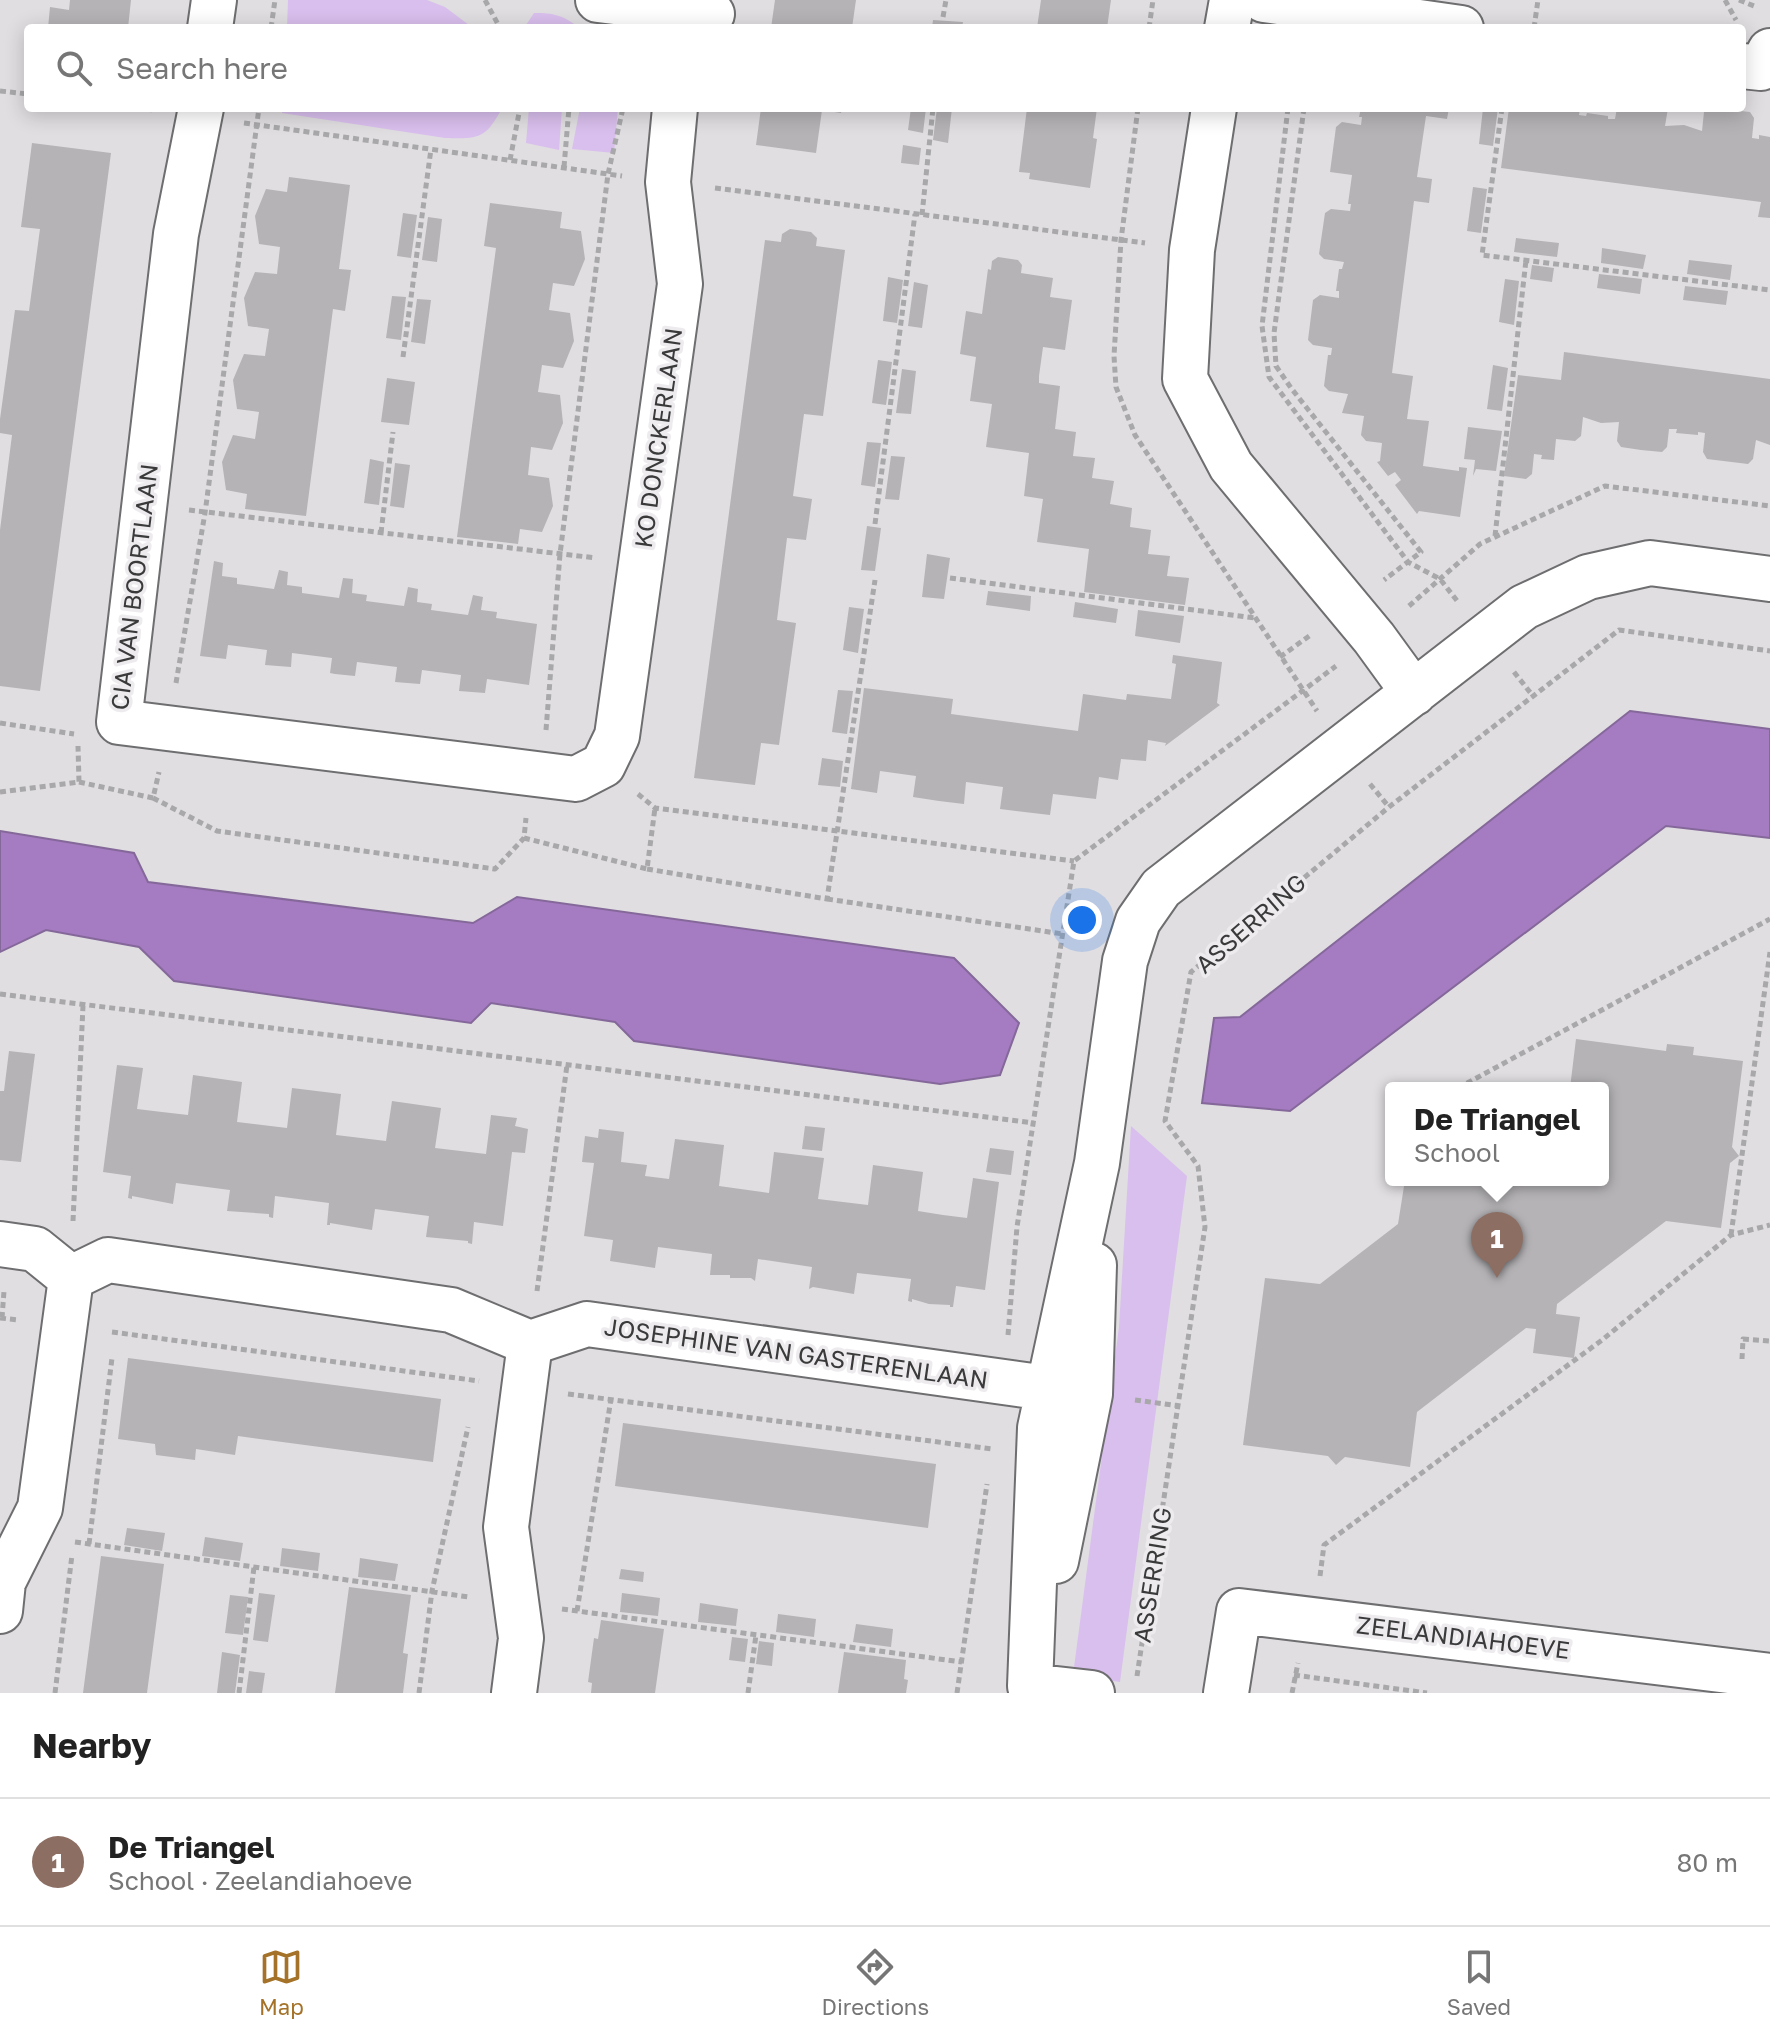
<!DOCTYPE html>
<html lang="en">
<head>
<meta charset="utf-8">
<style>
  :root { --surface:#fff; --page:#f6f6f6; --text:#222; --muted:#767676; --line:#e0e0e0; --accent:#a47228 }
  body { margin:0; font-family:"Golos Text",sans-serif; background:var(--page); color:var(--text) }
  .you { position:absolute; left:1082px; top:920px; width:28px; height:28px; margin:-20px; border:6px solid #fff; border-radius:50%; background:#1a73e8; box-shadow:0 0 0 12px #1a73e833 }
  .badge { display:grid; place-items:center; width:52px; height:52px; border-radius:50%; background:var(--accent); color:#fff; font-size:26px; font-weight:700 }
  .pin { position:absolute; translate:-50% -66px; filter:drop-shadow(0 2px 4px #0008) }
  .pin::after { content:''; position:absolute; top:42px; width:28px; height:24px; background:inherit; clip-path:polygon(0 0,100% 0,50% 100%) }
  .popup { position:absolute; left:1385px; top:1082px; width:224px; height:104px; box-sizing:border-box; display:grid; place-content:center; border-radius:8px; background:var(--surface); filter:drop-shadow(0 2px 6px #0005); font-size:26px; white-space:nowrap; color:var(--muted) }
  .popup b { font-size:30px; color:var(--text) }
  .popup::after { content:''; position:absolute; left:50%; top:100%; margin-left:-16px; border:16px solid transparent; border-top-color:var(--surface) }
  .list { margin:0; padding:0; list-style:none }
  h2 { display:flex; justify-content:space-between; align-items:center; height:104px; margin:0; padding:0 32px; font-size:34px }
  h2 small { font-size:26px; font-weight:400; color:var(--muted) }
  .list li { display:grid; grid-template-columns:52px 1fr auto; gap:24px; align-items:center; box-sizing:border-box; height:128px; padding:0 32px; border-top:2px solid var(--line) }
  .list b { display:block; font-size:30px; white-space:nowrap }
  .list p { margin:0; font-size:26px; white-space:nowrap; color:var(--muted) }
  .list em { font-size:26px; font-style:normal; color:var(--muted) }
  .icon { flex:none; width:44px; height:44px; fill:none; stroke:currentColor; stroke-width:2; stroke-linecap:round; stroke-linejoin:round }
  .map { position:relative; flex:none; width:1770px; height:1693px; overflow:hidden }
  .search { position:absolute; background:var(--surface); box-shadow:0 4px 20px #0003; left:24px; right:24px; top:24px; height:88px; display:flex; align-items:center; gap:20px; box-sizing:border-box; padding:0 28px; border-radius:8px; color:var(--muted); font-size:30px }
  .sheet { height:232px; background:var(--surface) }
  nav { display:flex; justify-content:space-around; align-items:center; box-sizing:border-box; height:112px; border-top:2px solid var(--line); background:var(--surface); font-size:22px; color:var(--muted) }
  nav a { display:grid; justify-items:center; gap:4px }
  nav .on { color:var(--accent) }
  .map>svg:first-child { display:block }
  .green { fill:#d9bfed }
  .water { fill:#a57bc2; stroke:#85689a; stroke-width:2 }
  .building { fill:#b5b3b6 }
  .lines { fill:none; stroke-linecap:round; stroke-linejoin:round }
  .minor-casing { stroke:#6e6d6f; stroke-width:48 }
  .path { stroke:#a8a7a9; stroke-width:5; stroke-dasharray:6 4; stroke-linecap:butt }
  .minor { stroke:#fff; stroke-width:44 }
  .labels { text-anchor:middle; stroke-width:7; stroke-linejoin:round; paint-order:stroke }
  .street-label { font-size:24px; fill:#3a3a3b; stroke:#edebee }
</style>
</head>
<body>
<div class="map">
<svg width="1770" height="1693" viewBox="0 0 1770 1693">
  <rect width="100%" height="100%" fill="#e0dee1"/>
  <path class="green" d="M288,0H427L445,7L473,28H287Z
    M534,13C553,13 564,15 579,28H524Z
    M282,108H502C486,139 478,139 445,138L282,113Z
    M529,108H562L559,150L526,143Z
    M580,108H618L614,153L572,149Z
    M1131,1126L1187,1176L1120,1682L1073,1675L1119,1327Z"/>
  <path class="water" d="M1630,711L1770,729V838L1666,826L1290,1111L1202,1103L1214,1018L1240,1017Z
    M0,831L134,853L148,882L473,923L517,897L954,958L1019,1023L1000,1075L940,1084L634,1041L615,1022L491,1003L471,1023L174,981L139,947L46,930L0,952Z"/>
  <path class="building" d="M70,0H131L128,28H48L50,7L69,10Z
    M775,0H856L852,28H771Z
    M1041,0H1111L1107,28H1037Z
    M933,20L963,22L962,28H932Z
    M761,108H842L841,113L822,110L816,153L756,145Z
    M911,108H926L923,133L908,130Z
    M937,108H952L948,143L933,140Z
    M1027,108H1097L1093,138L1097,139L1090,188L1029,179L1030,173L1019,172Z
    M1361,108H1449L1447,119L1426,116L1417,177L1432,179L1429,203L1414,201L1392,373L1413,376L1407,419L1429,421L1423,466L1459,471V467L1467,468L1460,517L1419,511L1417,514L1395,485L1401,480L1395,472L1388,476L1377,462L1380,461L1382,443L1366,441L1361,435L1364,416L1342,413L1348,394L1329,391L1324,386L1328,355H1331L1332,348L1313,345L1308,340L1313,300L1320,295L1339,298V291H1336L1339,269H1342L1344,262L1324,259L1319,254L1325,213L1331,209L1350,211L1351,204H1348L1352,175L1330,172L1336,127L1342,122L1361,125L1362,117H1359Z
    M1483,108H1498L1493,146L1479,144Z
    M1509,108H1580L1579,115L1586,116L1587,113L1608,116V119H1615L1617,108H1668L1665,126L1684,125L1702,131L1704,112L1709,108L1750,112L1754,118L1752,138L1759,139V135L1770,137V218L1758,217L1761,202L1501,168Z
    M32,143L111,153L40,691L0,686V530L12,435L0,433V419L15,310L29,311L40,229L21,227Z
    M903,145L921,148L919,165L901,163Z
    M289,177L350,185L339,269L351,270L345,311L333,309L306,516L245,509L247,494L226,490L222,462L233,435L255,439L259,412L237,409L233,380L244,354L265,356L269,329L248,326L244,298L255,272L277,274L280,247L259,244L255,216L266,189L287,192Z
    M1473,187L1487,189L1481,233L1467,231Z
    M490,203L562,212L560,228L581,231L585,259L574,286L553,283L549,310L570,313L574,341L563,368L542,365L538,392L560,395L563,423L552,450L531,447L528,475L549,478L553,506L542,532L520,529L518,544L457,537L496,248L484,246Z
    M403,213L417,215L411,258L397,256Z
    M428,217L442,219L437,262L422,260Z
    M790,229L811,232L817,238L816,246L845,250L823,416L804,414L793,496L812,499L806,540L787,538L777,620L796,623L779,745L761,743L755,785L694,778L765,240L781,242L782,234Z
    M1516,238L1559,243L1557,257L1514,252Z
    M1602,248L1646,255L1643,269L1601,263Z
    M998,257L1018,260L1022,265L1021,273L1053,278L1050,297L1072,300L1065,350L1043,347L1039,376V383L1060,386L1055,429L1076,432L1073,456L1095,458L1092,478L1114,481L1110,504L1132,508L1130,527L1151,530L1148,554L1170,556L1167,576L1189,578L1185,605L1084,592L1089,549L1037,542L1043,499L1024,496L1029,453L986,447L992,404L970,401L976,357L960,354L966,311L982,314L988,269L991,270L992,261Z
    M1689,260L1732,265L1730,280L1687,274Z
    M1532,265L1554,268L1552,282L1530,279Z
    M1599,274L1642,279L1640,294L1597,288Z
    M888,277L903,280L897,323L883,321Z
    M1505,279L1519,281L1514,325L1499,322Z
    M914,282L928,285L922,328L908,326Z
    M1685,286L1728,291L1726,305L1683,300Z
    M392,296L406,297L401,340L386,338Z
    M417,299L431,300L425,344L411,342Z
    M1564,352L1770,379V445L1756,440L1753,459L1748,464L1707,459L1703,452L1705,433L1698,432V435L1676,433L1677,429H1669L1667,447L1662,452L1641,450L1621,447L1617,441L1619,422L1601,423L1583,417L1581,436L1575,441L1556,439L1554,460L1541,459L1542,455L1534,454L1532,474L1526,479L1504,476L1518,375L1561,380Z
    M878,360L892,362L886,405L872,403Z
    M1493,365L1508,368L1502,411L1487,409Z
    M902,369L916,371L911,414L896,413Z
    M387,378L415,382L409,425L381,422Z
    M1468,427L1502,431L1496,471L1476,469L1473,476L1475,460L1464,459Z
    M867,442L881,443L875,487L861,485Z
    M891,456L905,457L899,500L885,499Z
    M370,459L384,462L379,505L364,503Z
    M395,463L410,465L404,508L390,506Z
    M867,526L881,528L875,571L861,570Z
    M927,554L950,558L944,599L922,597Z
    M214,561L223,563L222,576L237,578V584L274,589L279,570L288,572L287,585L302,587V593L339,598L343,578L353,579L352,593L367,595L366,601L404,606L408,587L418,589L417,602L432,604L431,610L468,615L473,595L483,597L481,610L497,612L496,618L537,624L529,685L487,679L485,693L459,691L461,675L422,670L420,684L395,682L397,667L357,662L355,676L335,674L330,673L332,658L292,653L291,667L265,665L267,650L228,645L226,659L200,656Z
    M988,591L1031,596L1030,611L986,605Z
    M1075,602L1118,609L1116,623L1073,617Z
    M849,607L864,609L858,653L843,650Z
    M1138,610L1184,616L1180,643L1135,636Z
    M1173,655L1222,662L1217,703L1220,705L1165,746L1166,743L1148,740L1146,761L1121,759L1118,780L1099,777L1096,799L1053,794L1050,815L1000,809L1003,787L966,782L964,804L939,801L913,797L916,776L880,771L877,793L851,789L864,688L953,699L951,714L1078,731L1083,694L1126,700L1127,694L1171,699L1176,664L1172,663Z
    M838,690L853,691L847,734L832,732Z
    M822,758L843,761L840,787L818,785Z
    M1576,1039L1666,1051L1667,1044L1694,1047L1693,1055L1743,1061L1732,1147L1739,1156L1730,1163L1721,1228L1666,1221L1557,1304L1556,1314L1580,1317L1574,1358L1533,1353L1536,1329L1526,1328L1417,1412L1410,1467L1345,1457L1336,1465L1328,1456L1243,1445L1265,1278L1320,1284L1398,1224L1405,1180H1603V1088H1570Z
    M9,1051L35,1054L21,1162L0,1160V1091H4Z
    M117,1065L143,1068L137,1109L162,1112L188,1115L193,1075L242,1082L237,1122L287,1128L292,1088L341,1094L336,1135L386,1141L392,1101L441,1108L435,1148L486,1154L491,1115L517,1118L515,1126L528,1129L525,1153L512,1152L503,1226L474,1222L472,1244L468,1243V1241L426,1237L429,1216L375,1209L372,1230L330,1223V1225H327L329,1203L275,1196L273,1218L269,1217V1214L227,1211L230,1190L176,1183L173,1204L132,1196V1199L128,1198L131,1176L103,1172Z
    M805,1126L825,1128L822,1151L802,1149Z
    M599,1129L624,1132L621,1162L647,1165L645,1176L669,1179L675,1139L724,1145L719,1186L769,1193L774,1152L824,1158L818,1199L868,1205L873,1165L923,1172L918,1211L943,1215L967,1218L973,1178L999,1182L985,1290L956,1286L953,1307H950V1305L929,1304L912,1299V1302L908,1301L911,1279L857,1273L854,1294L813,1287L809,1289L812,1267L758,1259L755,1281L751,1278H730V1275H710L712,1254L658,1247L655,1268L610,1261L613,1240L584,1236L594,1163L582,1162L585,1136L598,1138Z
    M990,1148L1014,1151L1011,1175L986,1172Z
    M128,1358L441,1399L433,1462L238,1436L235,1455L196,1449L195,1460L156,1455L155,1444L118,1439Z
    M623,1423L936,1464L928,1528L615,1486Z
    M127,1528L165,1533L162,1551L124,1545Z
    M205,1537L243,1543L240,1561L202,1556Z
    M282,1548L320,1553L318,1571L280,1566Z
    M101,1556L164,1564L147,1693H83Z
    M360,1558L398,1564L395,1581L358,1577Z
    M621,1569L644,1572L643,1582L619,1579Z
    M349,1587L411,1595L403,1653L408,1654L403,1693H335Z
    M259,1593L275,1595L268,1642L253,1640Z
    M622,1593L660,1598L658,1616L620,1612Z
    M230,1595L248,1597L243,1635L225,1633Z
    M700,1603L738,1609L736,1626L698,1622Z
    M778,1614L816,1619L814,1637L776,1632Z
    M601,1620L664,1629L655,1693H591L592,1683L588,1682L594,1638L598,1639Z
    M856,1624L893,1629L891,1647L853,1642Z
    M732,1637L748,1639L745,1662L729,1660Z
    M759,1641L774,1643L772,1666L756,1664Z
    M222,1652L240,1655L235,1693H217Z
    M844,1652L906,1660L904,1679L908,1680L906,1693H838Z
    M249,1671L265,1673L262,1693H246Z"/>
  <g class="lines">
    <defs>
      <path id="minor" d="M598,0L712,14
        M1264,0L1461,28
        M210,28L214,0
        M1227,28L1232,0
        M1742,66L1761,68L1770,51
        M201,108L176,234L119,722L576,779L603,765L617,736L680,284L668,182L675,108
        M1214,108L1192,250L1185,379L1231,466L1374,638L1414,693
        M0,1244L35,1249L71,1278L108,1260L451,1310L530,1343L587,1324L1090,1394
        M1056,1561L1090,1394L1094,1265
        M0,1611L3,1582L40,1508L71,1278
        M1030,1686L1040,1428L1097,1163L1125,961L1138,921L1161,888L1524,607L1588,577L1650,563L1770,579
        M1030,1686L1092,1693
        M514,1693L521,1638L506,1527L530,1343
        M1226,1693L1239,1611L1770,1676"/>
    </defs>
    <use href="#minor" class="minor-casing"/>
    <path class="path" d="M485,0L500,28
      M1725,0L1736,20
      M1739,0L1754,6
      M943,17L946,0
      M271,28L275,0
      M1149,28L1153,0
      M1534,28L1538,0
      M0,91L28,94
      M136,108L154,110
      M1138,108L1121,240L1114,356L1116,387L1135,435L1317,711
      M1288,108L1262,326L1269,377L1408,562L1440,579L1458,602
      M1304,108L1274,333L1276,366L1291,388L1421,552L1384,580
      M1502,108L1482,255L1770,290
      M244,123L622,176
      M510,160L520,108
      M564,167L569,108
      M715,188L1145,243
      M922,215L933,108
      M403,357L431,149
      M189,510L596,558
      M875,524L915,214
      M381,533L393,432
      M1495,536L1526,260
      M950,578L1255,618
      M1409,606L1480,544L1605,486L1770,506
      M1280,657L1312,634
      M1514,672L1533,696
      M176,683L205,513L259,108
      M0,723L74,734
      M546,730L560,554L608,174L623,108
      M79,782L153,798L159,772
      M1370,784L1389,807
      M0,792L79,782L78,746
      M638,794L655,808L1074,861
      M153,798L217,831L495,869L524,838L526,818
      M524,838L647,869L655,808
      M647,869L827,899L875,580
      M827,899L1063,934
      M0,994L1034,1123
      M1458,1088L1770,919
      M73,1221L83,1006
      M1731,1235L1770,952
      M537,1291L567,1065
      M0,1318L19,1320
      M2,1318L4,1291
      M112,1332L479,1381
      M1008,1335L1017,1227L1074,861L1336,666
      M1742,1359L1743,1339L1770,1341
      M568,1394L992,1449
      M1135,1400L1180,1406
      M75,1542L469,1597
      M89,1544L112,1358
      M1320,1576L1324,1545L1602,1340L1731,1235L1770,1225
      M562,1609L962,1662
      M577,1611L611,1399
      M1294,1675L1427,1693
      M1137,1676L1205,1227L1198,1166L1165,1121L1191,972L1389,807L1619,630L1770,651
      M55,1693L72,1555
      M239,1693L254,1567
      M419,1693L432,1591L468,1427
      M748,1693L756,1635
      M957,1693L987,1484
      M1292,1693L1298,1663"/>
    <use href="#minor" class="minor"/>
  </g>
  <g class="labels">
    <g class="street-label">
      <text transform="translate(659 438) rotate(-82)" y="8">KO DONCKERLAAN</text>
      <text transform="translate(135 587) rotate(-83)" y="8">CIA VAN BOORTLAAN</text>
      <text transform="translate(1251 924) rotate(-41)" y="8">ASSERRING</text>
      <text transform="translate(796 1354) rotate(8)" y="8">JOSEPHINE VAN GASTERENLAAN</text>
      <text transform="translate(1153 1575) rotate(-81)" y="8">ASSERRING</text>
      <text transform="translate(1463 1638) rotate(7)" y="8">ZEELANDIAHOEVE</text>
    </g>
  </g>
</svg>
<div class="you"></div>
<div class="pin badge" style="left:1497px;top:1278px;background:#8d6e63">1</div>
<div class="popup"><b>De Triangel</b>School</div>
<div class="search"><svg class="icon" aria-label="search" viewBox="0 0 24 24"><circle cx="10" cy="10" r="6"/><path d="M15 15l6 6"/></svg>Search here</div>
</div>
<section class="sheet">
<h2>Nearby<small></small></h2>
<ul class="list">
<li><span class="badge" style="background:#8d6e63">1</span><div><b>De Triangel</b><p>School · Zeelandiahoeve</p></div><em>80 m</em></li>
</ul>
</section>
<nav>
<a class="on"><svg class="icon" aria-label="map" viewBox="0 0 24 24"><path d="M3 6l6-2 6 2 6-2v14l-6 2-6-2-6 2zM9 4v14M15 6v14"/></svg>Map</a>
<a><svg class="icon" aria-label="directions" viewBox="0 0 24 24"><path d="M12 3l9 9-9 9-9-9zM9 14v-3h6M13 9l2 2-2 2"/></svg>Directions</a>
<a><svg class="icon" aria-label="saved" viewBox="0 0 24 24"><path d="M7 4h10v16l-5-4-5 4z"/></svg>Saved</a>
</nav>
</body>
</html>
